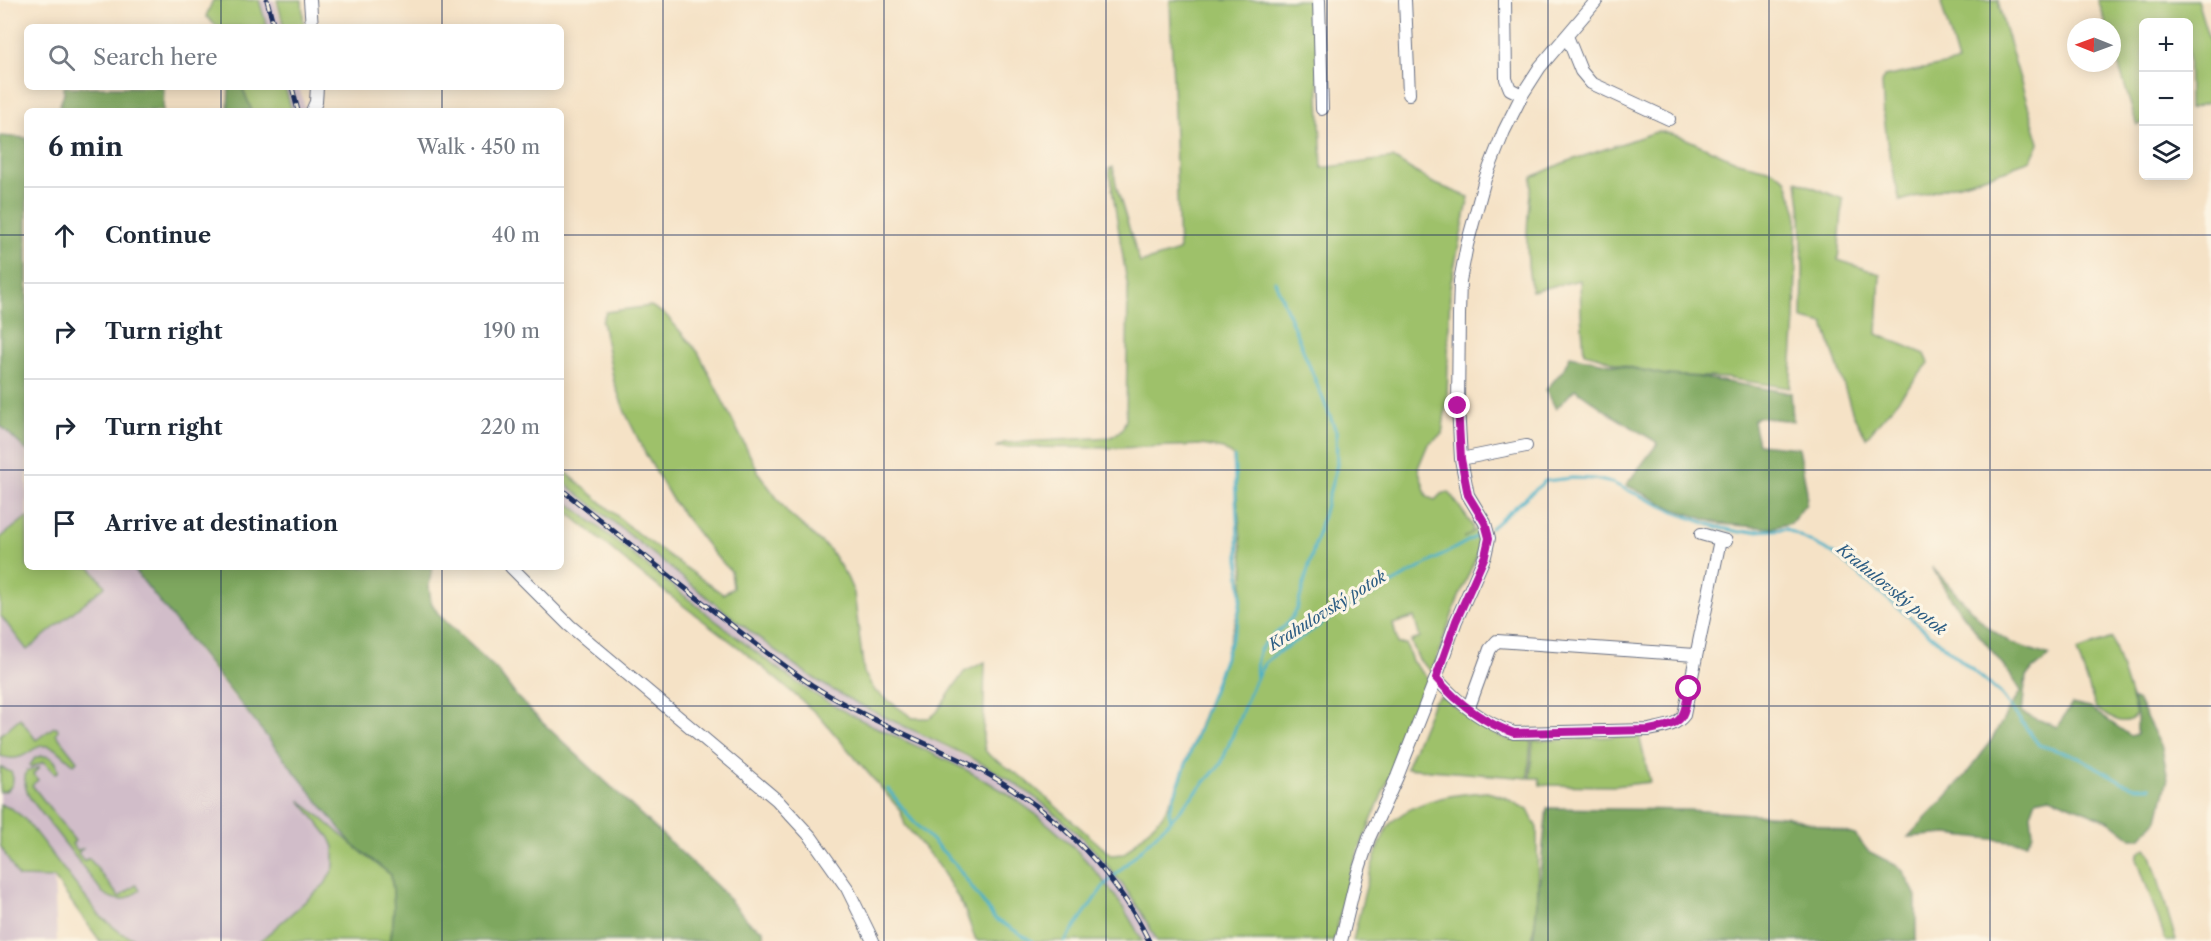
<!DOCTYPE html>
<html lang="en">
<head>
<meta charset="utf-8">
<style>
  :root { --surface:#fff; --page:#f2f2f3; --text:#1f2937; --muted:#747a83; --line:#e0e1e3 }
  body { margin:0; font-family:"Libre Caslon Text",serif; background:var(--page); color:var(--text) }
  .controls { position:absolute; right:18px; top:18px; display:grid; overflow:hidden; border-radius:9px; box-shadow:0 3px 15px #0003 }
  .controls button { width:54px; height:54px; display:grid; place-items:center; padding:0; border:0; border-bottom:2px solid var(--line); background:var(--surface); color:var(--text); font:30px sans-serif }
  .compass { position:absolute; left:2067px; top:18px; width:54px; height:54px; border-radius:50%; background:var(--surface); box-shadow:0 3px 15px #0003; rotate:271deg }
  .stop { position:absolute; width:18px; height:18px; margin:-14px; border:4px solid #b5179e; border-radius:50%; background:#fff }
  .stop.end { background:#b5179e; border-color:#fff; box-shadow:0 2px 6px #0008 }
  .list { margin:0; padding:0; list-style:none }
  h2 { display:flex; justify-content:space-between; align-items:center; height:78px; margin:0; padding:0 24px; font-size:26px }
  h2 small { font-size:20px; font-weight:400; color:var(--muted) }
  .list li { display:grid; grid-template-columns:39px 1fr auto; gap:18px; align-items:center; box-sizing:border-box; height:96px; padding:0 24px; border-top:2px solid var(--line) }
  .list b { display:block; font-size:22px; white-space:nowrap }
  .list em { font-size:20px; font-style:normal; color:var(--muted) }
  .icon { flex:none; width:33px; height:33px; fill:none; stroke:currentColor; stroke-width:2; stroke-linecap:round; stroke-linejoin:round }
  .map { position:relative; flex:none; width:2211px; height:941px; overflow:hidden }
  .search { position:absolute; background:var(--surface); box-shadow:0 3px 15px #0003; left:24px; top:24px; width:540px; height:66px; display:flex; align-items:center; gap:15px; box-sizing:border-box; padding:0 21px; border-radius:9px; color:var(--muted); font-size:22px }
  .panel { position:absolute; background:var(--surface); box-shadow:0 3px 15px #0003; left:24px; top:108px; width:540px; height:462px; border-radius:9px }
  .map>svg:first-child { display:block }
  .industrial { fill:#d1bdc9 }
  .green { fill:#9ec16b; stroke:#5c7864; stroke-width:1.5 }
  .forest { fill:#7ea75f; stroke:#4c6b5e; stroke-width:1.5 }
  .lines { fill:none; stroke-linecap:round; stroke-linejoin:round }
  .stream { stroke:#49b1c7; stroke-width:3 }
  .minor-casing { stroke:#676e82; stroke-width:14 }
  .minor { stroke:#fff; stroke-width:12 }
  .rail-casing { stroke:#1b2f5e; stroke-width:5 }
  .rail { stroke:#fcf5e5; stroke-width:3; stroke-dasharray:9; stroke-linecap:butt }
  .route { stroke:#b5179e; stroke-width:8 }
  .grid { fill:none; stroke:#1b2f5e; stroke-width:1.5; stroke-opacity:0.55 }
  .labels { text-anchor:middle; stroke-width:6; stroke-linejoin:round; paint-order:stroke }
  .water-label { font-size:16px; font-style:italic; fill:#2b5c83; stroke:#fcf5e5 }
</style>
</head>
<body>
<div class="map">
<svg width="2211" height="941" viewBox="0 0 2211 941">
  <rect width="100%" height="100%" fill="#fcf5e5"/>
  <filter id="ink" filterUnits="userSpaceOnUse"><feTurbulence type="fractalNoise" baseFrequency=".0167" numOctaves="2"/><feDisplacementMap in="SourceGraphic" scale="12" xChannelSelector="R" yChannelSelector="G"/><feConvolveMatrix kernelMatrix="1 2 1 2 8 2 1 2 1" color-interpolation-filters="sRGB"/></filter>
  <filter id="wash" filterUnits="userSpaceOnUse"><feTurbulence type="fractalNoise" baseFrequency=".008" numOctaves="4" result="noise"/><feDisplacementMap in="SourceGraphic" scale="24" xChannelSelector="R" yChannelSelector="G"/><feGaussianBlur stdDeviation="1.35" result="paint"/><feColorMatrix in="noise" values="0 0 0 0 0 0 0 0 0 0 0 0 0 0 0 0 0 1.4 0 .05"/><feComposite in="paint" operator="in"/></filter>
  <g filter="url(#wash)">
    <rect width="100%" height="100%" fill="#f5e2c6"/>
    <path class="industrial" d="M260,0H274L282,27H268Z
      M285,87H299L306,111H292Z
      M0,425L27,451V567H132L222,683L351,840L352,844L303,803L330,838L334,847V867L325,884L260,941H139L121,933L99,915L24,818L5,805L0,804Z
      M561,480L764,643L817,680L871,710L1002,775L1052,810L1093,848L1119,880L1139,907L1157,941H1142L1109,888L1083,857L1044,820L995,786L865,722L809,691L782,672L561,497Z
      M0,845L18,877L54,878L57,941H0Z"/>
    <path class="green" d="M213,0H259L267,27H217L206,16Z
      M277,0H302L304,27H284Z
      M1170,0H1315L1322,168L1393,158L1433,183L1469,197L1450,287L1447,399L1442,434L1428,444L1418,468L1427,497L1435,500L1441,494L1449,492L1473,526L1472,532L1464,538L1477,529L1479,530L1482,543L1456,604L1432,672L1419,660L1411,641L1420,638L1414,617L1393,624L1398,644H1406L1412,661L1429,680L1351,870L1334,941H1157C1118,863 1053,801 977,761C923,733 866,712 815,679C776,653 740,623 703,594C656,556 608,518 561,480V468L637,533L723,594L733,588L731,571L714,554L673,501L646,455L625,412L614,382L602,321L606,312L651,306L666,315L698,352L760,475L788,513L830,550L847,577L854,593L864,673L875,691L913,718H930L937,712L964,672L985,662L983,740L985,750L989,755L1026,780L1111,855L1124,854L1162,816L1175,793L1201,719L1222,666L1241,602L1244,571L1233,456L1223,449L1202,445L1118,448L996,447L1004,443L1112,437L1122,429L1126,420L1128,289L1109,169L1113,167L1117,189L1140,263L1179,251Z
      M1943,0H1998L2003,22L2039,143L2031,160L2014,166L2011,169L1900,201C1889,162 1883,124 1882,83L1884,77L1958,62L1941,3Z
      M2098,0H2197L2211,46V102L2189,109L2188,22H2144L2143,123L2137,125L2112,44V27H2107Z
      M242,87H285L292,111H252Z
      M1659,131L1682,137L1738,162L1772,170L1786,179L1797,213L1795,319L1790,388L1725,378L1666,375L1620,365L1600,357L1584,353L1581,313L1580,280L1532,291C1524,254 1527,215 1532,177L1563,163Z
      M1797,181L1843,199L1838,260L1880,274L1877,334L1925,354L1929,363L1866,438L1853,414L1824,324L1802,319L1803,271L1801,214Z
      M561,497C606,533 651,569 696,605C733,634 769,664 808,690C859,723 916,744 970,772C1041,809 1106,868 1142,941H978L975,938L963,906L939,866L905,825L900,810L820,717L801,700L742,650L640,573L561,507Z
      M27,517V567H90L105,586L27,650L0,615V538Z
      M2112,638L2136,714C2126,730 2108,716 2096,709L2077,651Z
      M1440,697L1447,699L1456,708L1485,729L1506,739L1531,741L1528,778L1406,768L1433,702Z
      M20,718L36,740L54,727H57L58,730L56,734L77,761L74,764C66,759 60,750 51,747C36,741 28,758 15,758C10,759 5,757 0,756V735Z
      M1639,735L1650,782L1615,786L1540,785L1539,778H1530L1533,741Z
      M41,756C51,755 58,761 58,772L55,774L44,762L31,767L30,765L35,758Z
      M0,767L11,772C16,782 11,791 0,792Z
      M40,767L33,774L38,780L32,785L75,841L72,844L77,850L82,849L78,853L84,861L89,858L119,897L136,885L140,890C127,900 118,904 103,893L30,798C25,789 23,779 27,770L29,771Z
      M1487,792L1504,797L1528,810L1537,828L1538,907L1531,941H1353C1359,916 1376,833 1395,819C1422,798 1454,794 1487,792Z
      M300,800L366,856L391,875C395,898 395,918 390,941H260L325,884L334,867V847L330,838Z
      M0,804L12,809L24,818L99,915L121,933L139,941H100L54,878L18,877L0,845Z
      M2146,848L2151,855L2176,941H2166L2137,859L2139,853Z"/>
    <path class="forest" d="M64,87H164L163,111H58L64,93Z
      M229,87H242L252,111H228Z
      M0,136L27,138V451L0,425Z
      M1570,356L1666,375L1697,377L1791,393L1793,421L1757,417L1753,421L1758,444L1799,448L1807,492L1806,504L1791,523L1771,528L1720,524L1674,509L1626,485L1658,443L1612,415L1575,389L1556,409L1546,390L1563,370Z
      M132,567H432L429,586L431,602L439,615L497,670L517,697L544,724L718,887L750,923L763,930L764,941H390C395,918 395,898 391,875L352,844Z
      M1932,567L1985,625L2011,643L2050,656L2026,676L2022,713L2057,727L2072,704L2090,708L2131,736L2137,734V717L2132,698L2138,701L2162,748L2168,778L2158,819L2140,838H2131L2109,821L2050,797L2036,800L2031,814L2033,834L2027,843L1947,834L1908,837C1936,807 1967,777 1990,742C2001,725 2009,707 2021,691C2006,666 1986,645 1968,621C1954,604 1943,586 1932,567Z
      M1547,808L1688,810L1785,816L1855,835L1868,851L1897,866L1903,871L1916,896V941H1533Z"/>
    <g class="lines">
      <path class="stream" d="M1491,528L1545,481L1572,478L1595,479L1612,483L1680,514L1717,527L1740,532L1786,529L1833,553L2000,693L2039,745L2079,757L2124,783L2135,787H2151
        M1257,677C1252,633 1282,641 1297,609L1337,465L1336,431L1275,281
        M888,789L912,820L955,864L994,918L1032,941
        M1171,820L1169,811L1237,624L1241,597L1234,457
        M1065,941L1103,887L1171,820L1221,764L1253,685L1264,664L1274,655L1337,614L1484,532"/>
    </g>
  </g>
  <g filter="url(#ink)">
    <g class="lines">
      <defs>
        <path id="minor" d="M310,0L312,27
          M1319,0L1322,109
          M1405,0L1409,94
          M1505,0L1506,79L1510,89L1522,95
          M1567,36L1581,71L1591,83L1669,119
          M312,111L316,102L317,87
          M1461,459L1526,446
          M1701,534L1726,541
          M511,567L569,625L777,800L811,837L847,888L873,941
          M1436,678C1457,702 1484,723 1514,733L1649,730C1662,727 1676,726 1684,715L1720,540
          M1469,707L1490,649L1497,641L1695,655
          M1341,941L1357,875L1369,838L1397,777L1436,678L1456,621L1485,556L1489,538L1485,523L1468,495L1461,459L1458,406L1459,315L1460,281L1467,245L1485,179L1504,131L1522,95L1540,67L1597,0"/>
      </defs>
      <use href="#minor" class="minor-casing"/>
      <use href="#minor" class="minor"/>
      <defs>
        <path id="rail" d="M267,0L274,27
          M292,87L298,111
          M561,489C606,525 651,561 696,597C734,627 772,658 812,685C862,717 918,739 971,765C1046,803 1112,865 1149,941"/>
      </defs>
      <use href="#rail" class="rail-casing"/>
      <use href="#rail" class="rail"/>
    </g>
  </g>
  <g class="lines" filter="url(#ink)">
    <path class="route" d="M1458,406L1461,459L1468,495L1485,523L1489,538L1485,556L1456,621L1436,678C1457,702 1484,723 1514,733L1649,730C1683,723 1683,722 1689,689"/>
  </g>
  <path class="grid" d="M221,0V27M442,0V27M663,0V941M884,0V941M1106,0V941M1327,0V941M1548,0V941M1769,0V941M1990,0V941M221,87V111M442,87V111M0,235H27M561,235H2211M0,470H27M561,470H2211M221,567V941M442,567V941M0,706H2211"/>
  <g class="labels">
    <g class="water-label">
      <text transform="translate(1892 589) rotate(39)" y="6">Krahulovský potok</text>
      <text transform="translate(1327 610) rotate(-32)" y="6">Krahulovský potok</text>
    </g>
  </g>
</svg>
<div class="controls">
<button>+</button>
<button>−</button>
<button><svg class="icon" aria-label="layers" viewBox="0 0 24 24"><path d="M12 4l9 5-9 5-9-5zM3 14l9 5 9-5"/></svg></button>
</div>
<svg class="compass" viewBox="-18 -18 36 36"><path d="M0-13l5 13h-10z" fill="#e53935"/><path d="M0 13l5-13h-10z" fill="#747a83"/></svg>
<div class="stop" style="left:1689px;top:689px"></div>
<div class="stop end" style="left:1458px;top:406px"></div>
<div class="search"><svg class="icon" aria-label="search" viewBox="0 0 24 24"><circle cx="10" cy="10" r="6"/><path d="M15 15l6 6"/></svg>Search here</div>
<section class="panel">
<h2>6 min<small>Walk · 450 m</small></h2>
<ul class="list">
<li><svg class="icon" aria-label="ahead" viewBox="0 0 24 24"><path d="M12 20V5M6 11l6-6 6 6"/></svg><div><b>Continue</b></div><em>40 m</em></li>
<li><svg class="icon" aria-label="right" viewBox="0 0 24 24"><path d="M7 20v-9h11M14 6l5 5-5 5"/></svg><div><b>Turn right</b></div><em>190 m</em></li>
<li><svg class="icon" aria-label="right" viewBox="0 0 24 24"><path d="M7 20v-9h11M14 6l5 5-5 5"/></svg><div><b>Turn right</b></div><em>220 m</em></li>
<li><svg class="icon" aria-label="arrive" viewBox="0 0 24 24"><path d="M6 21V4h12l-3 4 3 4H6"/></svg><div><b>Arrive at destination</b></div></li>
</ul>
</section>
</div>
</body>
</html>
